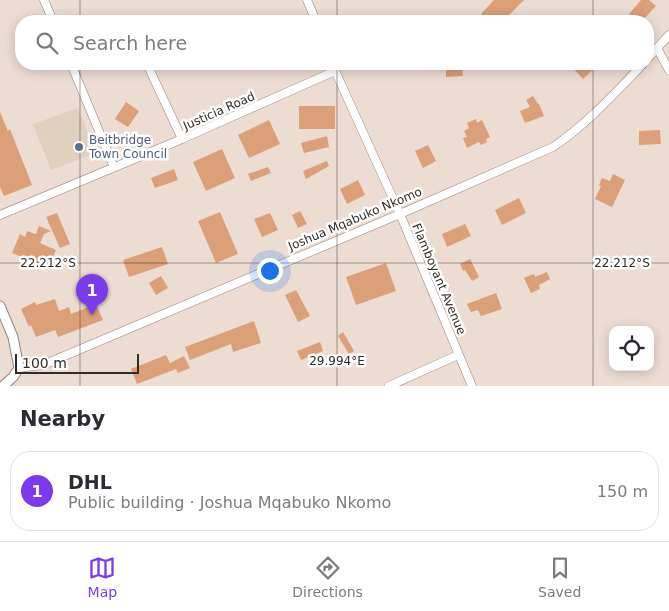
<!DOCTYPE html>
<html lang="en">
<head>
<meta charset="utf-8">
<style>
  :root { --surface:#fff; --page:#f2f2f3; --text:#2b2b33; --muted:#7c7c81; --line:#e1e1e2; --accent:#7c3aed }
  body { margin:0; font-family:"DejaVu Sans",sans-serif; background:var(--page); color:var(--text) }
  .controls { position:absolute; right:15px; bottom:15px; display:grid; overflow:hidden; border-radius:10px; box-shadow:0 2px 12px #0003 }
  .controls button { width:45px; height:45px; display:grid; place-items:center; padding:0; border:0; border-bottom:1px solid var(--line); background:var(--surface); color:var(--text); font:25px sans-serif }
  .scale { position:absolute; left:15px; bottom:12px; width:124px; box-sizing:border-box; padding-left:5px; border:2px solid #322b27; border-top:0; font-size:14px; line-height:18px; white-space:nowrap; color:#322b27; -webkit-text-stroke:4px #fff; paint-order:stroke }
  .you { position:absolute; left:269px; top:270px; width:18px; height:18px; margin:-12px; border:4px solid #fff; border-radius:50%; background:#1a73e8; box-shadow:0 0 0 8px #1a73e833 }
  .badge { display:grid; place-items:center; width:32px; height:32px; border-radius:50%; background:var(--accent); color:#fff; font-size:16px; font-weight:700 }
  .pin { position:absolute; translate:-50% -41px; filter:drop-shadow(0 1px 2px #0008) }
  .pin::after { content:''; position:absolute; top:26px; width:18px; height:15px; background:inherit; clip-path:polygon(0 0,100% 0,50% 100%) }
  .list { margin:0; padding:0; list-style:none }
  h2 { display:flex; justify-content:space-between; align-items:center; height:65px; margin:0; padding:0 20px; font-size:21px }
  h2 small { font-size:16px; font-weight:400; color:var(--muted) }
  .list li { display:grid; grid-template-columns:32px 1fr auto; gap:15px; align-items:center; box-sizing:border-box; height:80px; margin:0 10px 10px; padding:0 10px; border:1px solid var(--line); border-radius:20px }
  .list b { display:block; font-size:19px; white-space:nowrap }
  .list p { margin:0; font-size:16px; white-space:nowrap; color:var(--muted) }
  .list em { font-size:16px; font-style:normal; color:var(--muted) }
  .icon { flex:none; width:28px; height:28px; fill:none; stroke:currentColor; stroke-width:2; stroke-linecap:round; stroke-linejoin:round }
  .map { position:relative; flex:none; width:669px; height:386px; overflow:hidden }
  .search { position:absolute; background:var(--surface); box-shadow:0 2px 12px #0003; left:15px; right:15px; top:15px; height:55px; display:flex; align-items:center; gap:12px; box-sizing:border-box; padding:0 18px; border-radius:20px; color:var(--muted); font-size:19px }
  .sheet { height:155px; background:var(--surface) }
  nav { display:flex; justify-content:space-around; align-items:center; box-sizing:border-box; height:70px; border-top:1px solid var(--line); background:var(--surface); font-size:14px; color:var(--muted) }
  nav a { display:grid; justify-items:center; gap:2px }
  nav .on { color:var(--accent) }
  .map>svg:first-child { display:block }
  .commercial { fill:#e0d0bf }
  .building { fill:#db9f7a }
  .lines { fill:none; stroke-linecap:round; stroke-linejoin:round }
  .minor-casing { stroke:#93837a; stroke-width:9 }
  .tertiary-casing { stroke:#93837a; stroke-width:11 }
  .minor { stroke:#fff; stroke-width:8 }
  .tertiary { stroke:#fff; stroke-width:9 }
  .ticks { fill:none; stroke:#322b27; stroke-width:1; stroke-opacity:0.45 }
  .service-dot { fill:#5c6f8a; stroke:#fff; stroke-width:2 }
  .labels { text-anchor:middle; stroke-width:5; stroke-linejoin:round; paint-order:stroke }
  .street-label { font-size:12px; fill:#322b27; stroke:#fff }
  .service-label { font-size:12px; fill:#4e5e75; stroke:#fff; text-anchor:start }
  .ticks-label { font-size:12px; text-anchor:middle; fill:#322b27; stroke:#fff; stroke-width:5; stroke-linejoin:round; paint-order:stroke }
</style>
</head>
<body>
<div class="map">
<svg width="669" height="386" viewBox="0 0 669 386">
  <rect width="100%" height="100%" fill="#eddcd2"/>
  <path class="commercial" d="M78,108L95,153L51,170L33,124Z"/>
  <path class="building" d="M494,0H524L503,21H488L481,14Z
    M641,0H649L656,6L642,21H638L629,14Z
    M446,64H462L463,76L446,77Z
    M577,64H599L583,79L573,68Z
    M533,96L538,104H539L544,116L525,123L520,111L530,107L526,100Z
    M126,102L139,111L128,127L115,119Z
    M299,106H335V129H299Z
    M0,112L8,131L10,129L32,185L4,196L0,187Z
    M476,119L477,123L482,120L490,137L486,139L487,142L481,145L479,142L467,148L463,138L467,137L464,131L469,128L467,123Z
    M269,120L280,144L249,158L238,135Z
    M660,130L661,144L639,145V131Z
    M327,136L329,147L304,153L301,143Z
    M428,145L436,161L423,168L415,151Z
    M222,149L235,178L206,191L193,162Z
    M327,161L329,166L306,179L303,171Z
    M268,167L271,173L251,181L248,174Z
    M174,169L178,180L155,188L151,178Z
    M613,174L625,180L612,207L595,199L601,186L599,185L602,178L610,181Z
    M358,180L365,195L347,204L340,189Z
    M519,198L526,213L502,225L495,210Z
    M300,211L307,224L298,228L292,215Z
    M220,212L238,254L216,263L198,221Z
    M57,213L70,244L60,248L46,217Z
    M270,213L278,230L262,237L254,219Z
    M465,224L471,236L447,247L442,234Z
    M39,226L51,231L44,234L40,243L56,250L48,268L12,253L20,234L25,237L27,231L36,234Z
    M162,247L168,264L129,277L123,260Z
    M470,259L479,277L472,281L465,270L463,271L460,264Z
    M386,263L396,291L356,305L346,277Z
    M547,272L550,279L539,285L540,289L531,293L524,278L534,274L535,277Z
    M161,276L168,288L156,295L149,283Z
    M296,290L310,316L298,322L285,295Z
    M496,293L502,309L481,316L478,310L471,312L467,304Z
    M55,299L59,311L69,307L71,314L96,304L103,320L58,337L55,330L36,337L31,325L29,327L21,309L35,302L36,305Z
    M254,321L261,343L233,352L231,344L190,360L185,347Z
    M343,332L354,351L349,354L338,336Z
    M320,342L323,351L301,360L297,351Z
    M166,355L170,363L184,356L190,368L178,373L176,369L137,384L131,369Z"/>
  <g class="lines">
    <defs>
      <path id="minor" d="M44,0L53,21
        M307,0L316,21
        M657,48L669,70
        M648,58L669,35
        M71,64L114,167
        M147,64L182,139
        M332,64L400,214L472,386
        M0,215L182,139L335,71
        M19,368L43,365L400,214L553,147C587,124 614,94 643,64
        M389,386L458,355"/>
      <path id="tertiary" d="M0,306L13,337L19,368L13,377L3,386"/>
    </defs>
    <use href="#minor" class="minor-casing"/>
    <use href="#tertiary" class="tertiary-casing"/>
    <use href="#minor" class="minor"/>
    <use href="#tertiary" class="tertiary"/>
  </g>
  <path class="ticks" d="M80,0V21M337,0V21M593,0V21M80,64V386M337,64V386M593,64V386M0,263H669"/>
  <circle class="service-dot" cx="79" cy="147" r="5"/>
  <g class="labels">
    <g class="street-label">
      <text transform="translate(219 111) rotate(-24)" y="4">Justicia Road</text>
      <text transform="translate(355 219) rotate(-23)" y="4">Joshua Mqabuko Nkomo</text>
      <text transform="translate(439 279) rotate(67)" y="4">Flamboyant Avenue</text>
    </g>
    <g class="service-label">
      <text x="89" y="144">Beitbridge<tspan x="89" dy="14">Town Council</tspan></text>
    </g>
  </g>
  <g class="ticks-label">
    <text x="48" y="267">22.212°S</text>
    <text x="622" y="267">22.212°S</text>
    <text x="337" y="365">29.994°E</text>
  </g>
</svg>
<div class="controls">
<button><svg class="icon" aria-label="locate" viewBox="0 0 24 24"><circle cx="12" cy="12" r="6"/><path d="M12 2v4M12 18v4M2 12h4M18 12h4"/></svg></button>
</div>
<div class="scale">100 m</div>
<div class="you"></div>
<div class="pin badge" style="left:92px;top:315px">1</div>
<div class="search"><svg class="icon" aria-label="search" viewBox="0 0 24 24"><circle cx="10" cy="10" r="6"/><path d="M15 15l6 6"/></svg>Search here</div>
</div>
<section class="sheet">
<h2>Nearby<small></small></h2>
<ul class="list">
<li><span class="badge">1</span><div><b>DHL</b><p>Public building · Joshua Mqabuko Nkomo</p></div><em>150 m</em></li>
</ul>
</section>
<nav>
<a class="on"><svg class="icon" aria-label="map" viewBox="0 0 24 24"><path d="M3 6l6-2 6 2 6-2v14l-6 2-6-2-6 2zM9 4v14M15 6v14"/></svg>Map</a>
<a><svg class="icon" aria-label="directions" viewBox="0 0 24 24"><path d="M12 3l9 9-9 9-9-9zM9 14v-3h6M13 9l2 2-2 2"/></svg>Directions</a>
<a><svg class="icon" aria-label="saved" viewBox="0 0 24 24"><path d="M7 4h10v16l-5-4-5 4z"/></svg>Saved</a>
</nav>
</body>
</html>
